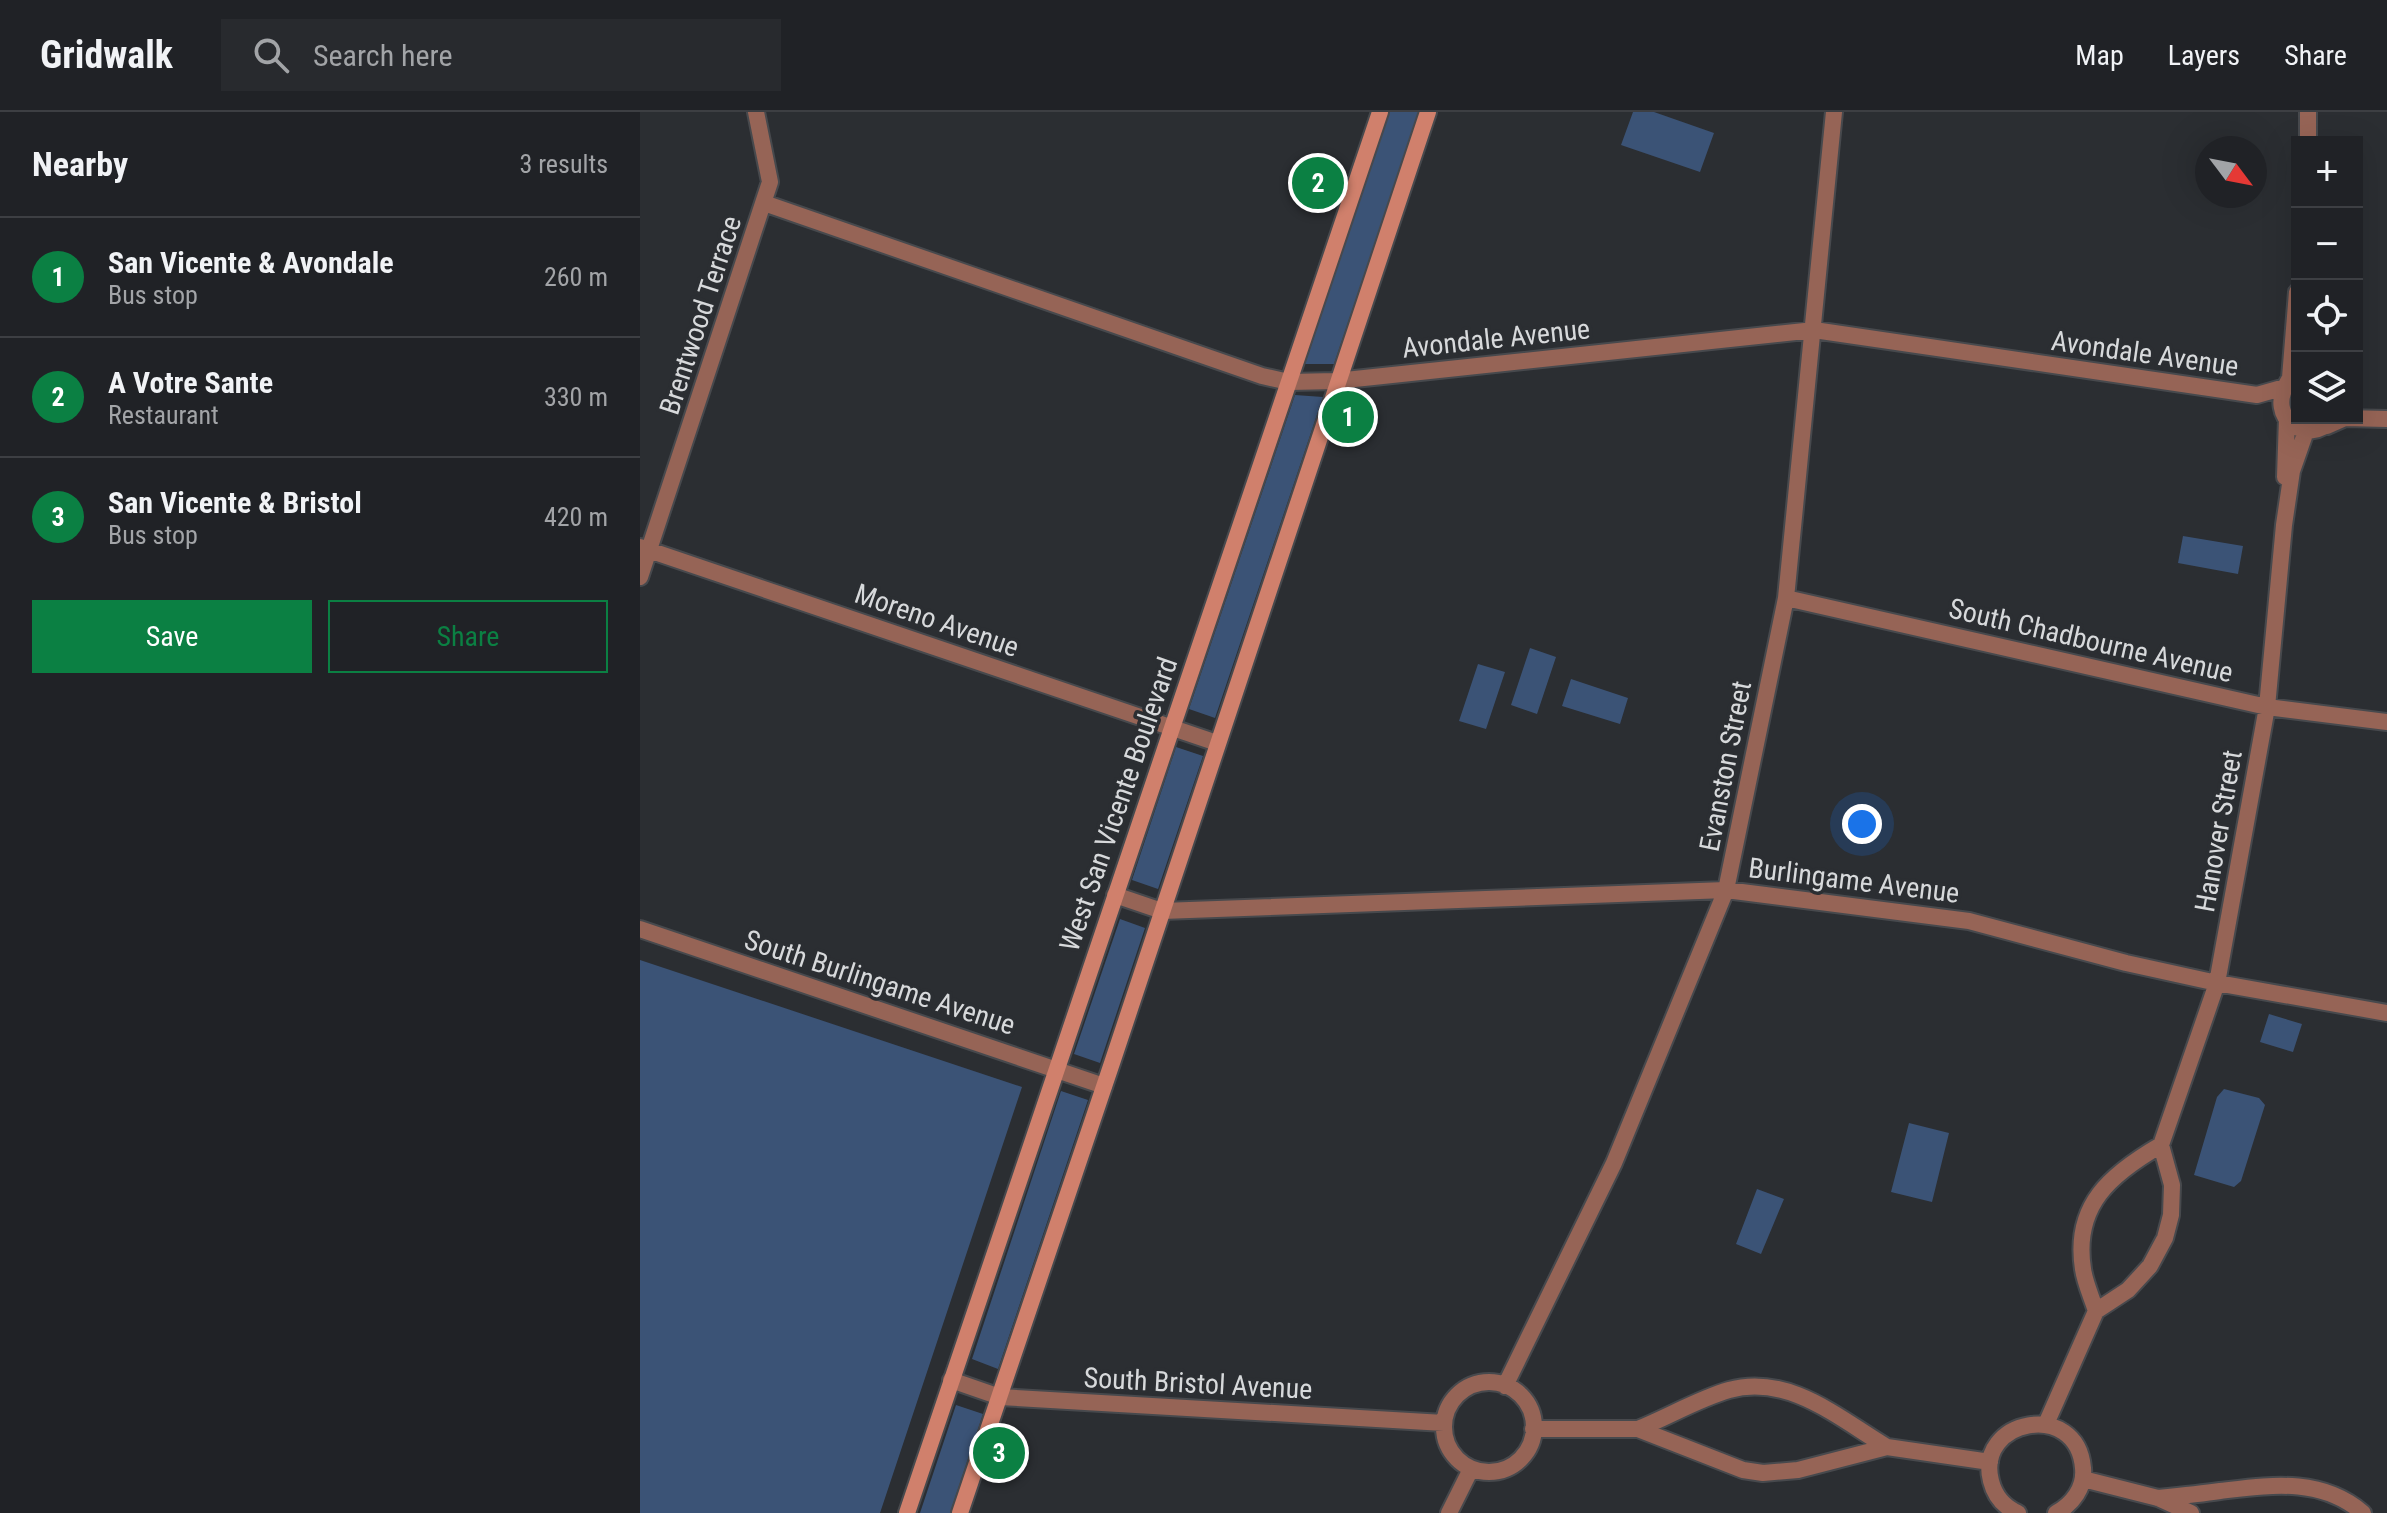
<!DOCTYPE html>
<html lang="en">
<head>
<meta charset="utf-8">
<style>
  :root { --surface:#202226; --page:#282a2e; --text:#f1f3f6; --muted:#a2a4a7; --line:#3d3f43; --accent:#0b8043 }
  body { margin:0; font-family:"Roboto Condensed",sans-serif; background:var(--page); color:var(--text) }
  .controls { position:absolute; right:24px; top:24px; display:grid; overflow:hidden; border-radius:0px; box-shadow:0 8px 32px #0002 }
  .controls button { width:72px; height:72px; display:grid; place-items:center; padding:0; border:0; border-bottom:2px solid var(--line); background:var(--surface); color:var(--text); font:40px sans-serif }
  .compass { position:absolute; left:1555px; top:24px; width:72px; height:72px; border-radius:50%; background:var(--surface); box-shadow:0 8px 32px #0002; rotate:122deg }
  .you { position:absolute; left:1222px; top:712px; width:28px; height:28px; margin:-20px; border:6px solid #fff; border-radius:50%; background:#1a73e8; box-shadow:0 0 0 12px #1a73e833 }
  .badge { display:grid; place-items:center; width:52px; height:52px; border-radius:50%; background:var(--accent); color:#fff; font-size:26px; font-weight:700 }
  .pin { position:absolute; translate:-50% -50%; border:4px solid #fff; box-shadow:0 2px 8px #0006 }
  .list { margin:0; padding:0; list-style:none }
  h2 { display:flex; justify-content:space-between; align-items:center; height:104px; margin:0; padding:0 32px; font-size:34px }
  h2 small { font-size:26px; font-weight:400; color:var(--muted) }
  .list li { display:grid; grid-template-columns:52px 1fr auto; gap:24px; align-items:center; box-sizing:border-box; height:120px; padding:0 32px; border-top:2px solid var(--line) }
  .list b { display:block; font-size:30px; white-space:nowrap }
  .list p { margin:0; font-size:26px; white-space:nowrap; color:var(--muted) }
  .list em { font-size:26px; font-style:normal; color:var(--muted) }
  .actions { display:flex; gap:16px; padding:24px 32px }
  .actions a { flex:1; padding:18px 0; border:2px solid var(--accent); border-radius:0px; text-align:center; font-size:28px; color:var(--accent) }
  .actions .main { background:var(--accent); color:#fff }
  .icon { flex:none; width:44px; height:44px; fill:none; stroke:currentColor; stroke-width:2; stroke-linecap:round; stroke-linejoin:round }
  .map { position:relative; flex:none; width:1747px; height:1401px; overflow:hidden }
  header { display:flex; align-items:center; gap:48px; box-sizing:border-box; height:112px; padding:0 40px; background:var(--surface); border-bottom:2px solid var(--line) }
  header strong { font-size:38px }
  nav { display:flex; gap:44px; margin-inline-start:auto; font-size:28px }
  .search { width:560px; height:72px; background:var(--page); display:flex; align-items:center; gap:20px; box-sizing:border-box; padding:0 28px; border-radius:0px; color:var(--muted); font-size:30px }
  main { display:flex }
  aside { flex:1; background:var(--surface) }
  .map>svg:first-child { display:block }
  .green { fill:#3b5376 }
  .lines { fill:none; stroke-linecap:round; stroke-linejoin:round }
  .street-casing { stroke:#47494d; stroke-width:20 }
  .secondary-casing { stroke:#47494d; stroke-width:20 }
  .street { stroke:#966456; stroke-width:16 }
  .secondary { stroke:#d0806c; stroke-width:16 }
  .labels { text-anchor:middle; stroke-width:7; stroke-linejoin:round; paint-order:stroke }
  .street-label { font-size:28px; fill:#d7d9db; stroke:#2b2e32 }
</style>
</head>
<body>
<header>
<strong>Gridwalk</strong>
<div class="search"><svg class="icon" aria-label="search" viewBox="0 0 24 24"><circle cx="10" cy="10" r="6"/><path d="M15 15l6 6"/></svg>Search here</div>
<nav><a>Map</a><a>Layers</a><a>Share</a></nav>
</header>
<main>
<aside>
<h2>Nearby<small>3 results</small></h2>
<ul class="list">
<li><span class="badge">1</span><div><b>San Vicente &amp; Avondale</b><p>Bus stop</p></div><em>260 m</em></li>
<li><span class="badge">2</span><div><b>A Votre Sante</b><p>Restaurant</p></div><em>330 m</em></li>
<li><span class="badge">3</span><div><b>San Vicente &amp; Bristol</b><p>Bus stop</p></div><em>420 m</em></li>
</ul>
<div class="actions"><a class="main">Save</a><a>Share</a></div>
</aside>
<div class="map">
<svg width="1747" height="1401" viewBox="0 0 1747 1401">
  <rect width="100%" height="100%" fill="#2b2e32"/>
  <path class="green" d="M749,0H779L694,252H665Z
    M993,0H1014L1074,21L1060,60L981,33Z
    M655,283L683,285L575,606L549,597Z
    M1543,424L1603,434L1598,462L1538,451Z
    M890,536L916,545L897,602L871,593Z
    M838,552L865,560L846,617L819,609Z
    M931,567L988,586L980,612L922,594Z
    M536,635L563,644L518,777L492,768Z
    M480,807L505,816L460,951L434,942Z
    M0,848L382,975L240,1401H0Z
    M1629,902L1662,912L1653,940L1620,930Z
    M1584,977L1619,986L1625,993L1601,1069L1594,1075L1554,1063L1577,985Z
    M421,979L448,988L358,1257L332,1247Z
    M1269,1011L1309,1021L1292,1090L1251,1080Z
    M1117,1077L1144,1087L1121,1142L1096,1132Z
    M316,1293L343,1302L310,1401H280Z"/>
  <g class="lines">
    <defs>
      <path id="street" d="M1668,30V0
        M124,91L622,264L649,270L696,269L1174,218L1617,283L1645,275L1650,266L1657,180
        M1648,271C1625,304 1667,337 1694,306
        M1687,314L1705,306L1747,307
        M1645,365L1647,306
        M0,435L577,631
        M0,465L130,70L116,0
        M1146,486L1627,595L1747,610
        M475,783L522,799L1086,778L1329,809L1486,851L1577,871L1747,901
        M0,817L464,974
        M1456,1199C1452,1186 1445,1171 1443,1157C1433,1093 1471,1062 1521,1033
        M311,1268L360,1285L804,1311
        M804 1315a45 45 0 1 1 90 0a45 45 0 1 1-90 0Z
        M865,1274L974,1051L1086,778L1146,486L1194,0
        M1406,1312L1456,1199L1488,1178L1510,1154L1525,1126L1531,1103L1532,1073L1521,1033L1577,871L1627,595L1644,413L1652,359L1666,319
        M893,1317H998L1103,1358L1123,1361L1158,1358L1247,1335L1350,1350
        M998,1317C1028,1305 1058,1287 1089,1278C1148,1261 1200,1307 1247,1335
        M1443,1367L1518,1386L1551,1401
        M1518,1386C1539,1384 1560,1382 1580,1379C1631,1373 1681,1365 1723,1401
        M809,1401L831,1357
        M1378,1401C1364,1395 1355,1385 1351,1369C1335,1307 1437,1287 1443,1356C1445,1375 1433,1392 1416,1401"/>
      <path id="secondary" d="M267,1401L740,0
        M320,1401L472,951L788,0"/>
    </defs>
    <use href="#street" class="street-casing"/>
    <use href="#secondary" class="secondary-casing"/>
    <use href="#street" class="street"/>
    <use href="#secondary" class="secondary"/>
  </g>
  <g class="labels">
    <g class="street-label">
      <text transform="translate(60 203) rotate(-72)" y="10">Brentwood Terrace</text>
      <text transform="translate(856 226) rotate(-6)" y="10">Avondale Avenue</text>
      <text transform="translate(1505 241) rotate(8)" y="10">Avondale Avenue</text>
      <text transform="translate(297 508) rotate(19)" y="10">Moreno Avenue</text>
      <text transform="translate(1451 528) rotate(13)" y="10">South Chadbourne Avenue</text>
      <text transform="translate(1085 654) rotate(-79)" y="10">Evanston Street</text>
      <text transform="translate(478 692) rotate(-71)" y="10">West San Vicente Boulevard</text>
      <text transform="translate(1578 719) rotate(-80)" y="10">Hanover Street</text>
      <text transform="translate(1214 768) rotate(7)" y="10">Burlingame Avenue</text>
      <text transform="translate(240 870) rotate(18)" y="10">South Burlingame Avenue</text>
      <text transform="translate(558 1271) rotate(3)" y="10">South Bristol Avenue</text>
    </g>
  </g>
</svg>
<div class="controls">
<button>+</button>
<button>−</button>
<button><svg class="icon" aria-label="locate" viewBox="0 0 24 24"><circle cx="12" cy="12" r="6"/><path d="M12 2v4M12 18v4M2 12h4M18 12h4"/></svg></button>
<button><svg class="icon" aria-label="layers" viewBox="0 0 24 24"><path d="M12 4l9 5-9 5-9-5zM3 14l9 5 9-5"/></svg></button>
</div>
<svg class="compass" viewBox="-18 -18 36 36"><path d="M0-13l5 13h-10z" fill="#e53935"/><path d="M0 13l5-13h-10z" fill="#a2a4a7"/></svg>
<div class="you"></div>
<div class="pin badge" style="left:708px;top:305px">1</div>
<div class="pin badge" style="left:678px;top:71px">2</div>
<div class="pin badge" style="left:359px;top:1341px">3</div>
</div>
</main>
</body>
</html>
